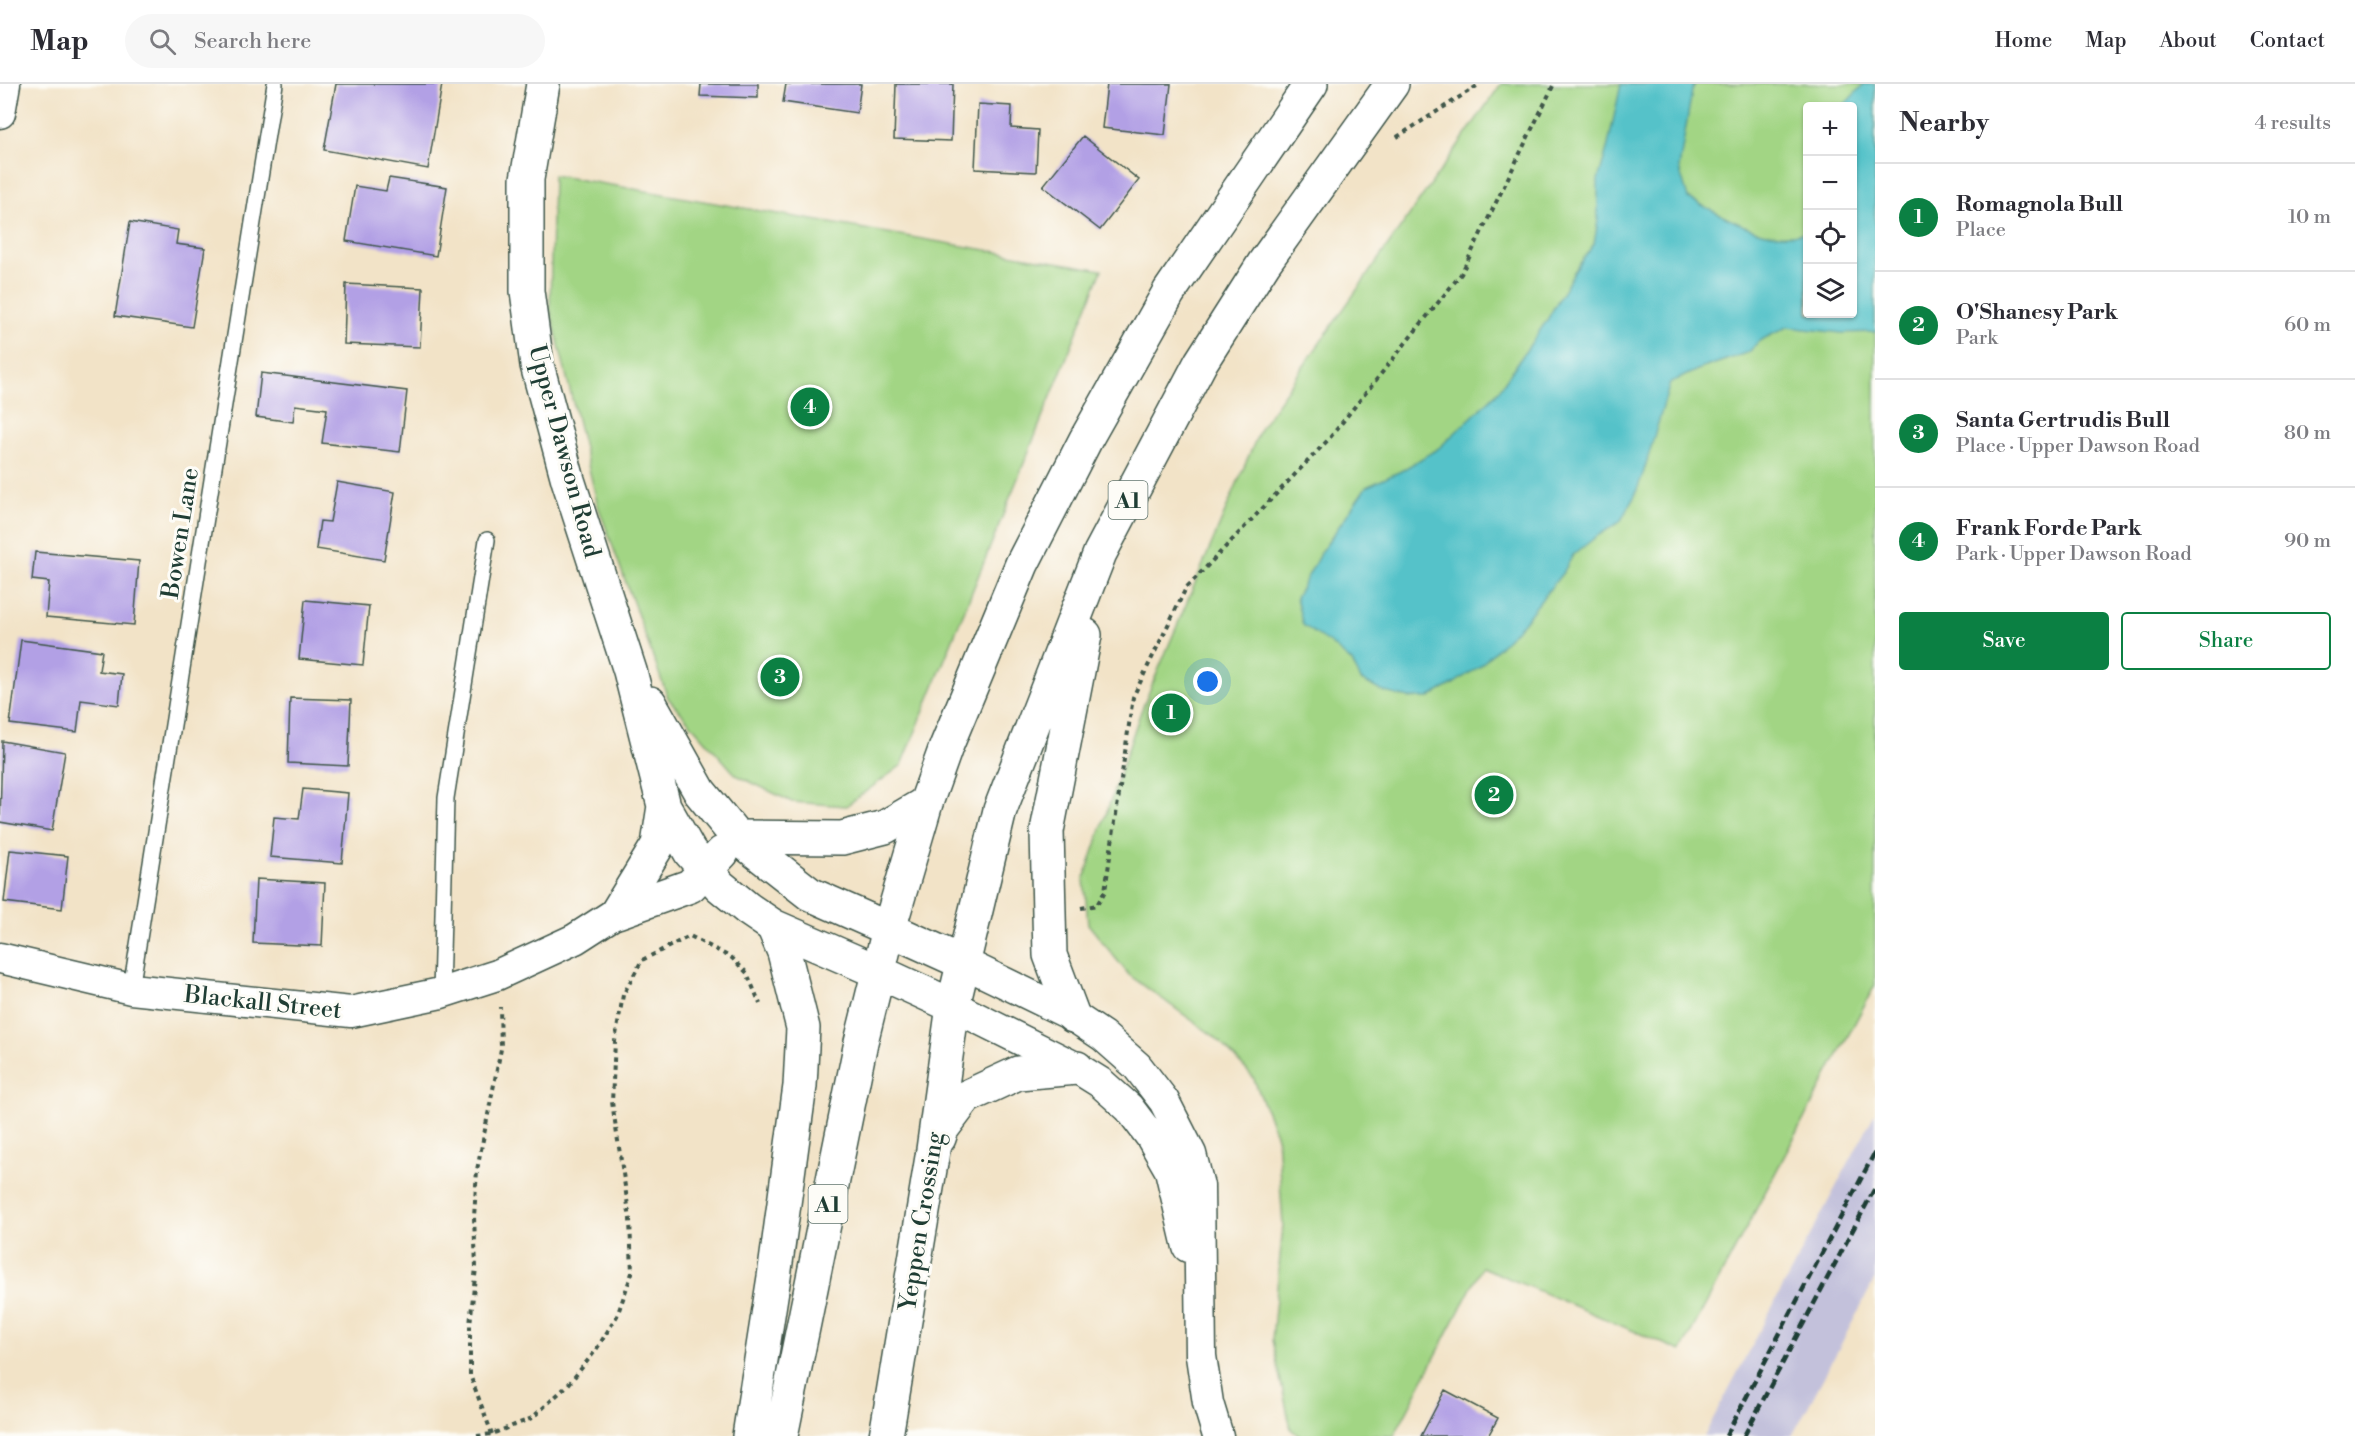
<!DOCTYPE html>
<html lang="en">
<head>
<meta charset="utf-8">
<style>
  :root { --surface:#fff; --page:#f7f7f7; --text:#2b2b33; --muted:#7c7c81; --line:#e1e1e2; --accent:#0b8043 }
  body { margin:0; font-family:"Libre Bodoni",serif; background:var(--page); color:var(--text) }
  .controls { position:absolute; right:18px; top:18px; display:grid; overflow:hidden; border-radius:6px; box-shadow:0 2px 4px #0004 }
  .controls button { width:54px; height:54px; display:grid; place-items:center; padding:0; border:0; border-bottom:2px solid var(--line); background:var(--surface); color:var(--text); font:30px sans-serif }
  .you { position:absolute; left:1208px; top:598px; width:21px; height:21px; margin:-15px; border:4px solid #fff; border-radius:50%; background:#1a73e8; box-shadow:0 0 0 9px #1a73e833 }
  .badge { display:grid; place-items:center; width:39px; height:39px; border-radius:50%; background:var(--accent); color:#fff; font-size:20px; font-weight:700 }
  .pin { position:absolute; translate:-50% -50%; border:3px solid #fff; box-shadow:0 2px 6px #0006 }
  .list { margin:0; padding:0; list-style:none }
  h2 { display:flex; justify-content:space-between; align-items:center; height:78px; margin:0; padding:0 24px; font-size:26px }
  h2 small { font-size:20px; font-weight:400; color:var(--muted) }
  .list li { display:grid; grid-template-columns:39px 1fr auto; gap:18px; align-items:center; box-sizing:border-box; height:108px; padding:0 24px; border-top:2px solid var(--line) }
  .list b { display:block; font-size:22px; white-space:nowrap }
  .list p { margin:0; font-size:20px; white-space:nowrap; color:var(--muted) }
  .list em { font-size:20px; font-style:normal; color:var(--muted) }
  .actions { display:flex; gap:12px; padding:18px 24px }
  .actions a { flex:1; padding:14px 0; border:2px solid var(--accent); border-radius:6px; text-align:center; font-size:21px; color:var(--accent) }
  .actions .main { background:var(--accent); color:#fff }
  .icon { flex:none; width:33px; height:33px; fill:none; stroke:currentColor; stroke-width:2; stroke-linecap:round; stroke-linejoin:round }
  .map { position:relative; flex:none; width:1875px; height:1352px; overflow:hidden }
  header { display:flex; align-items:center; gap:36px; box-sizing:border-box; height:84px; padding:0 30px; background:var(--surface); border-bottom:2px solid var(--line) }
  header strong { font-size:28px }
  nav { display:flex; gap:33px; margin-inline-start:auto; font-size:21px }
  .search { width:420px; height:54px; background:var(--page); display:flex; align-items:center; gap:15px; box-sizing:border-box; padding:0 21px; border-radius:33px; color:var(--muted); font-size:22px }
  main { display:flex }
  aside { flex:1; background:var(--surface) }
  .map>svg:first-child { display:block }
  .industrial { fill:#c3c1db }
  .green { fill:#a2d584; stroke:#60895c; stroke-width:1.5; fill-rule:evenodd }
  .water { fill:#54c2c9; stroke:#3a807e; stroke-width:1.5 }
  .building { fill:#b2a0e5 }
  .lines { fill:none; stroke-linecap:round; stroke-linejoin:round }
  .service-casing { stroke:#3f564a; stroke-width:18 }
  .minor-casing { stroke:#3f564a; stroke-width:33 }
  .tertiary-casing { stroke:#3f564a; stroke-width:36 }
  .trunk-casing { stroke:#3f564a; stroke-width:36 }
  .path { stroke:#3f564a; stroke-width:4; stroke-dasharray:4.5 4.5; stroke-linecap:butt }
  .service { stroke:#fff; stroke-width:15 }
  .minor { stroke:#fff; stroke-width:30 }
  .tertiary { stroke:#fff; stroke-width:33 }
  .trunk { stroke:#fff; stroke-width:33 }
  .rail { stroke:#1f3d34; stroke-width:4.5; stroke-dasharray:9 4.5; stroke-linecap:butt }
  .labels { text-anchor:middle; stroke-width:6; stroke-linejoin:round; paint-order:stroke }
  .shield { fill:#fdfcf7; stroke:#62766e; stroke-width:1.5 }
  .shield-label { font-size:22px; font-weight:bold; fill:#1f3d34 }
  .street-label { font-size:24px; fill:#1f3d34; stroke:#fdfcf7 }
</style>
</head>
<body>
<header>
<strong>Map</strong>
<div class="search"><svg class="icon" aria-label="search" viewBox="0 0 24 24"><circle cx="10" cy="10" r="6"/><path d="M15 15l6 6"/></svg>Search here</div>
<nav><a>Home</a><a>Map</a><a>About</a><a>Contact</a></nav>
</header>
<main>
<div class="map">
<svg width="1875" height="1352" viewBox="0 0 1875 1352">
  <rect width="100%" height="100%" fill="#fdfcf7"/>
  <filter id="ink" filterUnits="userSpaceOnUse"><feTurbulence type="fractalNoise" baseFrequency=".0167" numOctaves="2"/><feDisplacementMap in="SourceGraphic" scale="12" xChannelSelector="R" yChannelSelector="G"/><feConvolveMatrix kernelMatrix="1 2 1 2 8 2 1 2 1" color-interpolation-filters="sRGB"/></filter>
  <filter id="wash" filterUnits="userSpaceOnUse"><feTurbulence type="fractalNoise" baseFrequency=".008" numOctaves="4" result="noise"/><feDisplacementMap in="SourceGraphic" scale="24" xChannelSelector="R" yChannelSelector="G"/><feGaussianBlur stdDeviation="1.35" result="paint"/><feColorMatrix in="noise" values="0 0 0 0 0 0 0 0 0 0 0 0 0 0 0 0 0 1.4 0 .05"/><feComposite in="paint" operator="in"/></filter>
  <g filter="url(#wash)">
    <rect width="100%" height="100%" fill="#f2e3c7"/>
    <path class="industrial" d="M1875,1029V1195L1816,1308L1792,1352H1704Z"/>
    <path class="green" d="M1501,0H1875V901L1681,1267L1482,1183L1394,1352H1299L1291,1345L1272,1256L1283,1141L1277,1053L1253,993L1215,953L1129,891L1088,840L1084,795L1141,627L1261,343ZM1808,22H1852V230H1808Z
      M553,91L1102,186L902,681L846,722L792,718L736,691L668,614L598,422L550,224Z"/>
    <path class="water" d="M1621,0H1695L1692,7L1679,84L1688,114C1725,132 1765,161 1807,148L1808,230H1852V22H1843L1864,0H1875V248L1842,249L1787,243L1759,257L1749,268L1697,286L1670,299L1643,390L1633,416L1620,438L1597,452L1573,471L1564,487L1523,539L1480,582L1453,600L1428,614H1409L1381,607L1361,596L1352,578L1331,560L1303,541L1296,514L1320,470L1366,403L1401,387L1439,364L1497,309L1547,236L1574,188L1594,160L1598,136V96L1608,61Z"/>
    <g id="blocks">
      <path class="building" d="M336,0H442L428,85L324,66Z
        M701,0H758V14L700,12Z
        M786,0H861L857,29L783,18Z
        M896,0H953L951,57L894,55Z
        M1107,0H1171L1165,51L1102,44Z
        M978,20L1012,22L1011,44L1038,46L1036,88L975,85Z
        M1083,52L1139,96L1100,146L1043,102Z
        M389,94L447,103L436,172L346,157L355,102L386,107Z
        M130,138L178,146L176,160L205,164L192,243L115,232Z
        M346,200L423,204L420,263L344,260Z
        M261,289L407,307L400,368L322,359L327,325L295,321L293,338L256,333Z
        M337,398L395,408L384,476L316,465L320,437L330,438Z
        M35,468L139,477L134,541L46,533L49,498L32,496Z
        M305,516L369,522L363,581L299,575Z
        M21,556L102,567L99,587L122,590L119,621L81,616L77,648L10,640Z
        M290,614L351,616L348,682L288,679Z
        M2,657L65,668L52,747L0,738Z
        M303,705L348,709L342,779L270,773L274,733L299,735Z
        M10,766L68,772L62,825L4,818Z
        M256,795L325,799L322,862L253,859Z
        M1445,1306L1498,1334L1488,1352H1421Z"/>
    </g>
  </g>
  <g filter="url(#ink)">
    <use href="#blocks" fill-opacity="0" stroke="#3f564a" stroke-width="1.5"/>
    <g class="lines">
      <defs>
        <path id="service" d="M131,905L275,0
          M441,909L446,714L487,456"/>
        <path id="minor" d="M0,29L5,0
          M0,874L131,905L351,928L441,909L497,891L575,855L617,828
          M964,879L1073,932L1103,952L1137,982L1164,1017L1191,1070L1199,1102L1201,1272L1208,1319L1218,1352
          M953,922L1077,984L1101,999L1129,1024L1151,1053L1170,1086L1188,1163"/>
        <path id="tertiary" d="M543,0L527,95V207L537,281L568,396L630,587L664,722L690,768L720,802L748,825L773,842L879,888
          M650,619L700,708L737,753L810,810L889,845
          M617,828L690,802L722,769
          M617,828L658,761L664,722"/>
        <path id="trunk" d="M737,753L842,754L885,743L926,719
          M889,845L964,879
          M879,888L953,922
          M1073,932L1050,871L1047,747L1085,551
          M939,1054L942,1045L966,1013L1018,989L1077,984
          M749,1352L774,1193L800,1002L803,944L784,868L773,842
          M781,1352L861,958L889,845L926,719L946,663L1022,480L1086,355L1169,208L1311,0
          M886,1352L932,1073L953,922L1000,726L1100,469L1201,278L1264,179L1392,0"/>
      </defs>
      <use href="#service" class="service-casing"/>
      <use href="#minor" class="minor-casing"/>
      <use href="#tertiary" class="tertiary-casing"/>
      <use href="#trunk" class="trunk-casing"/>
      <path class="path" d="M1397,53L1480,0
        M1081,824L1097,821L1105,807L1133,613L1186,504L1328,356L1461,190L1554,0
        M492,1350L470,1291V1241L476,1183L474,1133L477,1086L501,965L500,923
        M477,1352L492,1350L532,1334L568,1301L596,1266L617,1232L632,1189L630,1135L612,1018L615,957L623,911L642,876L690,852L732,874L747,889L760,920"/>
      <use href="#service" class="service"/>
      <use href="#minor" class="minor"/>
      <use href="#tertiary" class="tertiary"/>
      <use href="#trunk" class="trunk"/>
      <path class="rail" d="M1726,1352L1875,1068
        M1744,1352L1875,1104"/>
    </g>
  </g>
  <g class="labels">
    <g class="shield">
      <rect x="1108.5" y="397" width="39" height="38" rx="4.5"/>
      <rect x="808.5" y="1101" width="39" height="38" rx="4.5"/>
    </g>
    <g class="shield-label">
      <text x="1128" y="424">A1</text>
      <text x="828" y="1128">A1</text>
    </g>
    <g class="street-label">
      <text transform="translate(565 367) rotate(75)" y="8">Upper Dawson Road</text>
      <text transform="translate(180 449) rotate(-81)" y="8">Bowen Lane</text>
      <text transform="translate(263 918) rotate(6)" y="8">Blackall Street</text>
      <text transform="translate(921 1137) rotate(-81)" y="8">Yeppen Crossing</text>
    </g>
  </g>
</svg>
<div class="controls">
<button>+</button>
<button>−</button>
<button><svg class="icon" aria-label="locate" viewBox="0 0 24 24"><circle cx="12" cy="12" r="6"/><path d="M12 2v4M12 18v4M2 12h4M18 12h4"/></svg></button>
<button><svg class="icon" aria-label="layers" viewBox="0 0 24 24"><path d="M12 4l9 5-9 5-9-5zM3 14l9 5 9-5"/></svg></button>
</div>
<div class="you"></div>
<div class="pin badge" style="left:1171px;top:629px">1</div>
<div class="pin badge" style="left:1494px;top:711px">2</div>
<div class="pin badge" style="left:780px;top:593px">3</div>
<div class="pin badge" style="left:810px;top:323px">4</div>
</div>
<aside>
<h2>Nearby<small>4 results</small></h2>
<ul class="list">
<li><span class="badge">1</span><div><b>Romagnola Bull</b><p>Place</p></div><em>10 m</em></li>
<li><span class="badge">2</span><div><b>O'Shanesy Park</b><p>Park</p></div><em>60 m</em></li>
<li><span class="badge">3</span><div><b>Santa Gertrudis Bull</b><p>Place · Upper Dawson Road</p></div><em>80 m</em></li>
<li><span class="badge">4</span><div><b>Frank Forde Park</b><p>Park · Upper Dawson Road</p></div><em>90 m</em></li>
</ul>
<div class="actions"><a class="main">Save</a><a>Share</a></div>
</aside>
</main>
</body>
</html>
